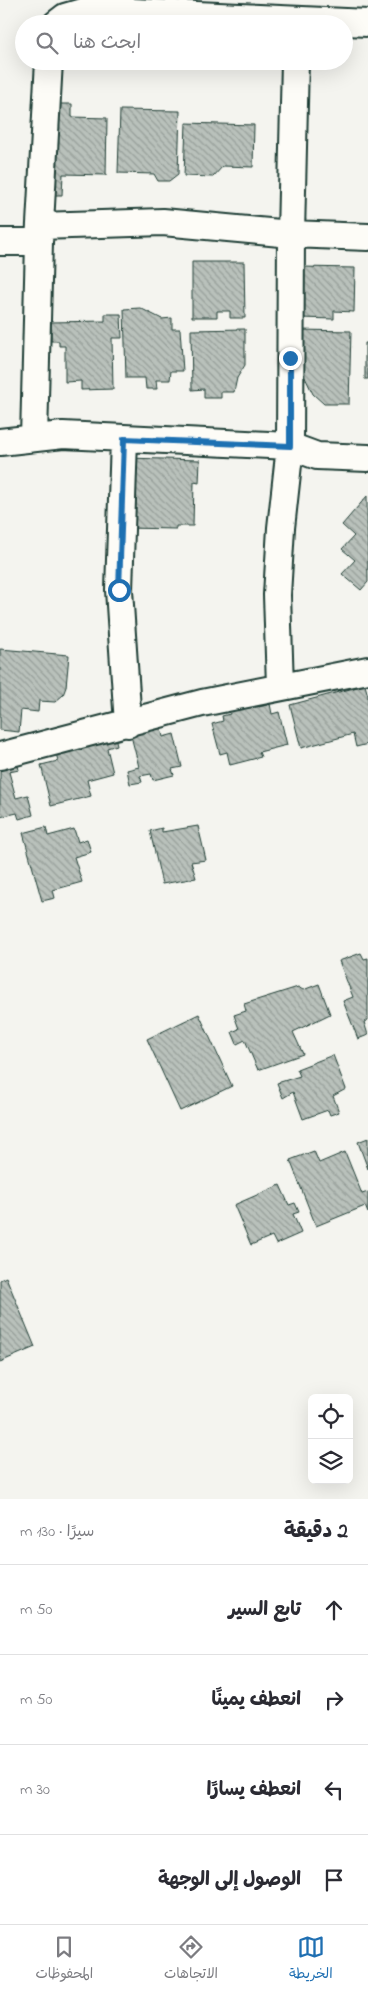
<!DOCTYPE html>
<html lang="ar">
<head>
<meta charset="utf-8">
<style>
  :root { --surface:#fff; --page:#f2f2f3; --text:#2b2b33; --muted:#7c7c81; --line:#e1e1e2; --accent:#1f6fb2 }
  body { margin:0; font-family:"Indie Flower","Playpen Sans Arabic",sans-serif; background:var(--page); color:var(--text); direction:rtl }
  .controls { position:absolute; right:15px; bottom:15px; display:grid; overflow:hidden; border-radius:8px; box-shadow:0 5px 20px #0002 }
  .controls button { width:45px; height:45px; display:grid; place-items:center; padding:0; border:0; border-bottom:1px solid var(--line); background:var(--surface); color:var(--text); font:25px sans-serif }
  .stop { position:absolute; width:15px; height:15px; margin:-11px; border:4px solid #1f6fb2; border-radius:50%; background:#fff }
  .stop.end { background:#1f6fb2; border-color:#fff; box-shadow:0 1px 5px #0008 }
  .list { margin:0; padding:0; list-style:none }
  h2 { display:flex; justify-content:space-between; align-items:center; height:65px; margin:0; padding:0 20px; font-size:21px }
  h2 small { font-size:16px; font-weight:400; color:var(--muted) }
  .list li { display:grid; grid-template-columns:32px 1fr auto; gap:15px; align-items:center; box-sizing:border-box; height:90px; padding:0 20px; border-top:1px solid var(--line) }
  .list b { display:block; font-size:19px; white-space:nowrap }
  .list em { font-size:16px; font-style:normal; color:var(--muted) }
  .icon { flex:none; width:28px; height:28px; fill:none; stroke:currentColor; stroke-width:2; stroke-linecap:round; stroke-linejoin:round }
  .map { position:relative; flex:none; width:368px; height:1499px; overflow:hidden; direction:ltr }
  .search { position:absolute; background:var(--surface); box-shadow:0 5px 20px #0002; left:15px; right:15px; top:15px; height:55px; display:flex; align-items:center; gap:12px; box-sizing:border-box; padding:0 18px; border-radius:28px; color:var(--muted); font-size:19px }
  .sheet { height:425px; background:var(--surface) }
  nav { display:flex; justify-content:space-around; align-items:center; box-sizing:border-box; height:70px; border-top:1px solid var(--line); background:var(--surface); font-size:14px; color:var(--muted) }
  nav a { display:grid; justify-items:center; gap:2px }
  nav .on { color:var(--accent) }
  .map>svg:first-child { display:block }
  .building { fill:url(#building-back-hatch); stroke:#1f3d34 }
  .lines { fill:none; stroke-linecap:round; stroke-linejoin:round }
  .minor-casing { stroke:#1f3d34; stroke-width:30 }
  .minor { stroke:#fdfcf7; stroke-width:26 }
  .route { stroke:#1f6fb2; stroke-width:6 }
</style>
</head>
<body>
<div class="map">
<svg width="368" height="1499" viewBox="0 0 368 1499">
  <defs>
    <pattern id="building-back-hatch" width="6" height="6" patternUnits="userSpaceOnUse" patternTransform="scale(1.25)"><rect width="6" height="6" fill="#b9c1bb"/><path d="M-1 5l2 2M0 0l6 6M5-1l2 2" fill="none" stroke="#969e99"/></pattern>
  </defs>
  <rect width="100%" height="100%" fill="#f4f4ef"/>
  <filter id="ink" filterUnits="userSpaceOnUse"><feTurbulence type="fractalNoise" baseFrequency=".02" numOctaves="2"/><feDisplacementMap in="SourceGraphic" scale="10" xChannelSelector="R" yChannelSelector="G"/><feConvolveMatrix kernelMatrix="1 2 1 2 8 2 1 2 1" color-interpolation-filters="sRGB"/></filter>
  <g filter="url(#ink)">
    <path class="building" d="M50,104H72V117L107,118L106,175L63,174L62,195H48Z
      M120,110L180,111L178,174L169,181H158L154,174L118,173Z
      M186,123L254,125L253,167L223,166L213,177L184,176Z
      M192,262H244L245,318H230V311H217V317H192Z
      M302,267L355,268L354,312L334,311V319L301,318Z
      M140,308L162,319L172,318V329H180L183,371H171L170,380H156L157,389H146L145,378H126L124,309Z
      M105,314H121L122,338H112L113,389L81,390V381L65,382V346H59V341H51V322L105,321Z
      M245,329V365L237,378L234,392H221V398H204V389L192,390L191,330Z
      M300,330L351,331L349,404H324L313,394L300,367Z
      M365,343H368V379H365Z
      M126,458L200,460L199,483L194,482L193,526H176V529L124,528Z
      M367,496L368,582L361,590L342,574L355,560L342,549L354,536L342,525Z
      M0,649L69,655L66,687L63,695L55,702L39,701L38,712L21,710L19,732L0,730Z
      M365,685L368,696V744L356,747L353,734L301,748L290,705Z
      M258,702L259,707L270,704L272,714L279,712L287,745L259,752L261,757L230,765L227,752L220,754L212,724L223,721L222,716L230,714L229,710Z
      M158,716L163,737L174,734L182,767L172,769L174,775L153,780L151,774L140,776L142,782L130,784L127,770L139,767L128,724Z
      M114,732L117,745L107,748L113,773L87,780L91,796L51,806L41,765L58,761L56,753Z
      M16,757L19,770L9,772L16,798L28,795L33,815L19,819L17,813L0,817V762Z
      M198,826L206,860L191,862L196,878L162,884L150,831L162,828V832Z
      M46,827L48,836L74,829L78,842L87,839L91,852L74,857L82,882L53,890L55,898L42,901L23,833Z
      M361,953L364,959L368,958V1020L364,1022L368,1035L358,1039L343,1001L353,997L339,961Z
      M319,984L330,1014L293,1032L303,1054L258,1070L245,1040L237,1044L232,1032L239,1029L234,1015L246,1011L244,1004L298,987L303,990Z
      M199,1014L232,1086L180,1111L147,1039Z
      M333,1055L346,1089L333,1096L339,1112L330,1115L328,1110L303,1119L293,1092L283,1098L277,1083L300,1076L297,1069Z
      M368,1138V1169L358,1142Z
      M314,1151L319,1163L345,1152L362,1194L368,1192V1213L365,1206L316,1226L290,1160Z
      M280,1185L289,1205L295,1203L299,1212L293,1214L301,1233L276,1244L272,1236L251,1245L234,1205Z
      M6,1277L35,1347L0,1362V1280Z"/>
    <g class="lines">
      <defs>
        <path id="minor" d="M56,24L65,17L89,10L368,23
          M40,226L163,222L291,234L368,237
          M0,242H39
          M34,438L39,242L49,61
          M124,439L119,590L128,724
          M0,442L63,435L290,446L317,456L368,458
          M280,686L277,595L281,528L290,446L291,234L295,61
          M0,756L202,703L368,670"/>
      </defs>
      <use href="#minor" class="minor-casing"/>
      <use href="#minor" class="minor"/>
    </g>
  </g>
  <g class="lines" filter="url(#ink)">
    <path class="route" d="M119,590L124,439L290,446V358"/>
  </g>
</svg>
<div class="controls">
<button><svg class="icon" aria-label="locate" viewBox="0 0 24 24"><circle cx="12" cy="12" r="6"/><path d="M12 2v4M12 18v4M2 12h4M18 12h4"/></svg></button>
<button><svg class="icon" aria-label="layers" viewBox="0 0 24 24"><path d="M12 4l9 5-9 5-9-5zM3 14l9 5 9-5"/></svg></button>
</div>
<div class="stop" style="left:119px;top:590px"></div>
<div class="stop end" style="left:290px;top:358px"></div>
<div class="search"><svg class="icon" aria-label="search" viewBox="0 0 24 24"><circle cx="10" cy="10" r="6"/><path d="M15 15l6 6"/></svg>ابحث هنا</div>
</div>
<section class="sheet">
<h2>2 دقيقة<small>سيرًا · 130 m</small></h2>
<ul class="list">
<li><svg class="icon" aria-label="ahead" viewBox="0 0 24 24"><path d="M12 20V5M6 11l6-6 6 6"/></svg><div><b>تابع السير</b></div><em>50 m</em></li>
<li><svg class="icon" aria-label="right" viewBox="0 0 24 24"><path d="M7 20v-9h11M14 6l5 5-5 5"/></svg><div><b>انعطف يمينًا</b></div><em>50 m</em></li>
<li><svg class="icon" aria-label="left" viewBox="0 0 24 24"><path d="M17 20v-9H6M10 6l-5 5 5 5"/></svg><div><b>انعطف يسارًا</b></div><em>30 m</em></li>
<li><svg class="icon" aria-label="arrive" viewBox="0 0 24 24"><path d="M6 21V4h12l-3 4 3 4H6"/></svg><div><b>الوصول إلى الوجهة</b></div></li>
</ul>
</section>
<nav>
<a class="on"><svg class="icon" aria-label="map" viewBox="0 0 24 24"><path d="M3 6l6-2 6 2 6-2v14l-6 2-6-2-6 2zM9 4v14M15 6v14"/></svg>الخريطة</a>
<a><svg class="icon" aria-label="directions" viewBox="0 0 24 24"><path d="M12 3l9 9-9 9-9-9zM9 14v-3h6M13 9l2 2-2 2"/></svg>الاتجاهات</a>
<a><svg class="icon" aria-label="saved" viewBox="0 0 24 24"><path d="M7 4h10v16l-5-4-5 4z"/></svg>المحفوظات</a>
</nav>
</body>
</html>
